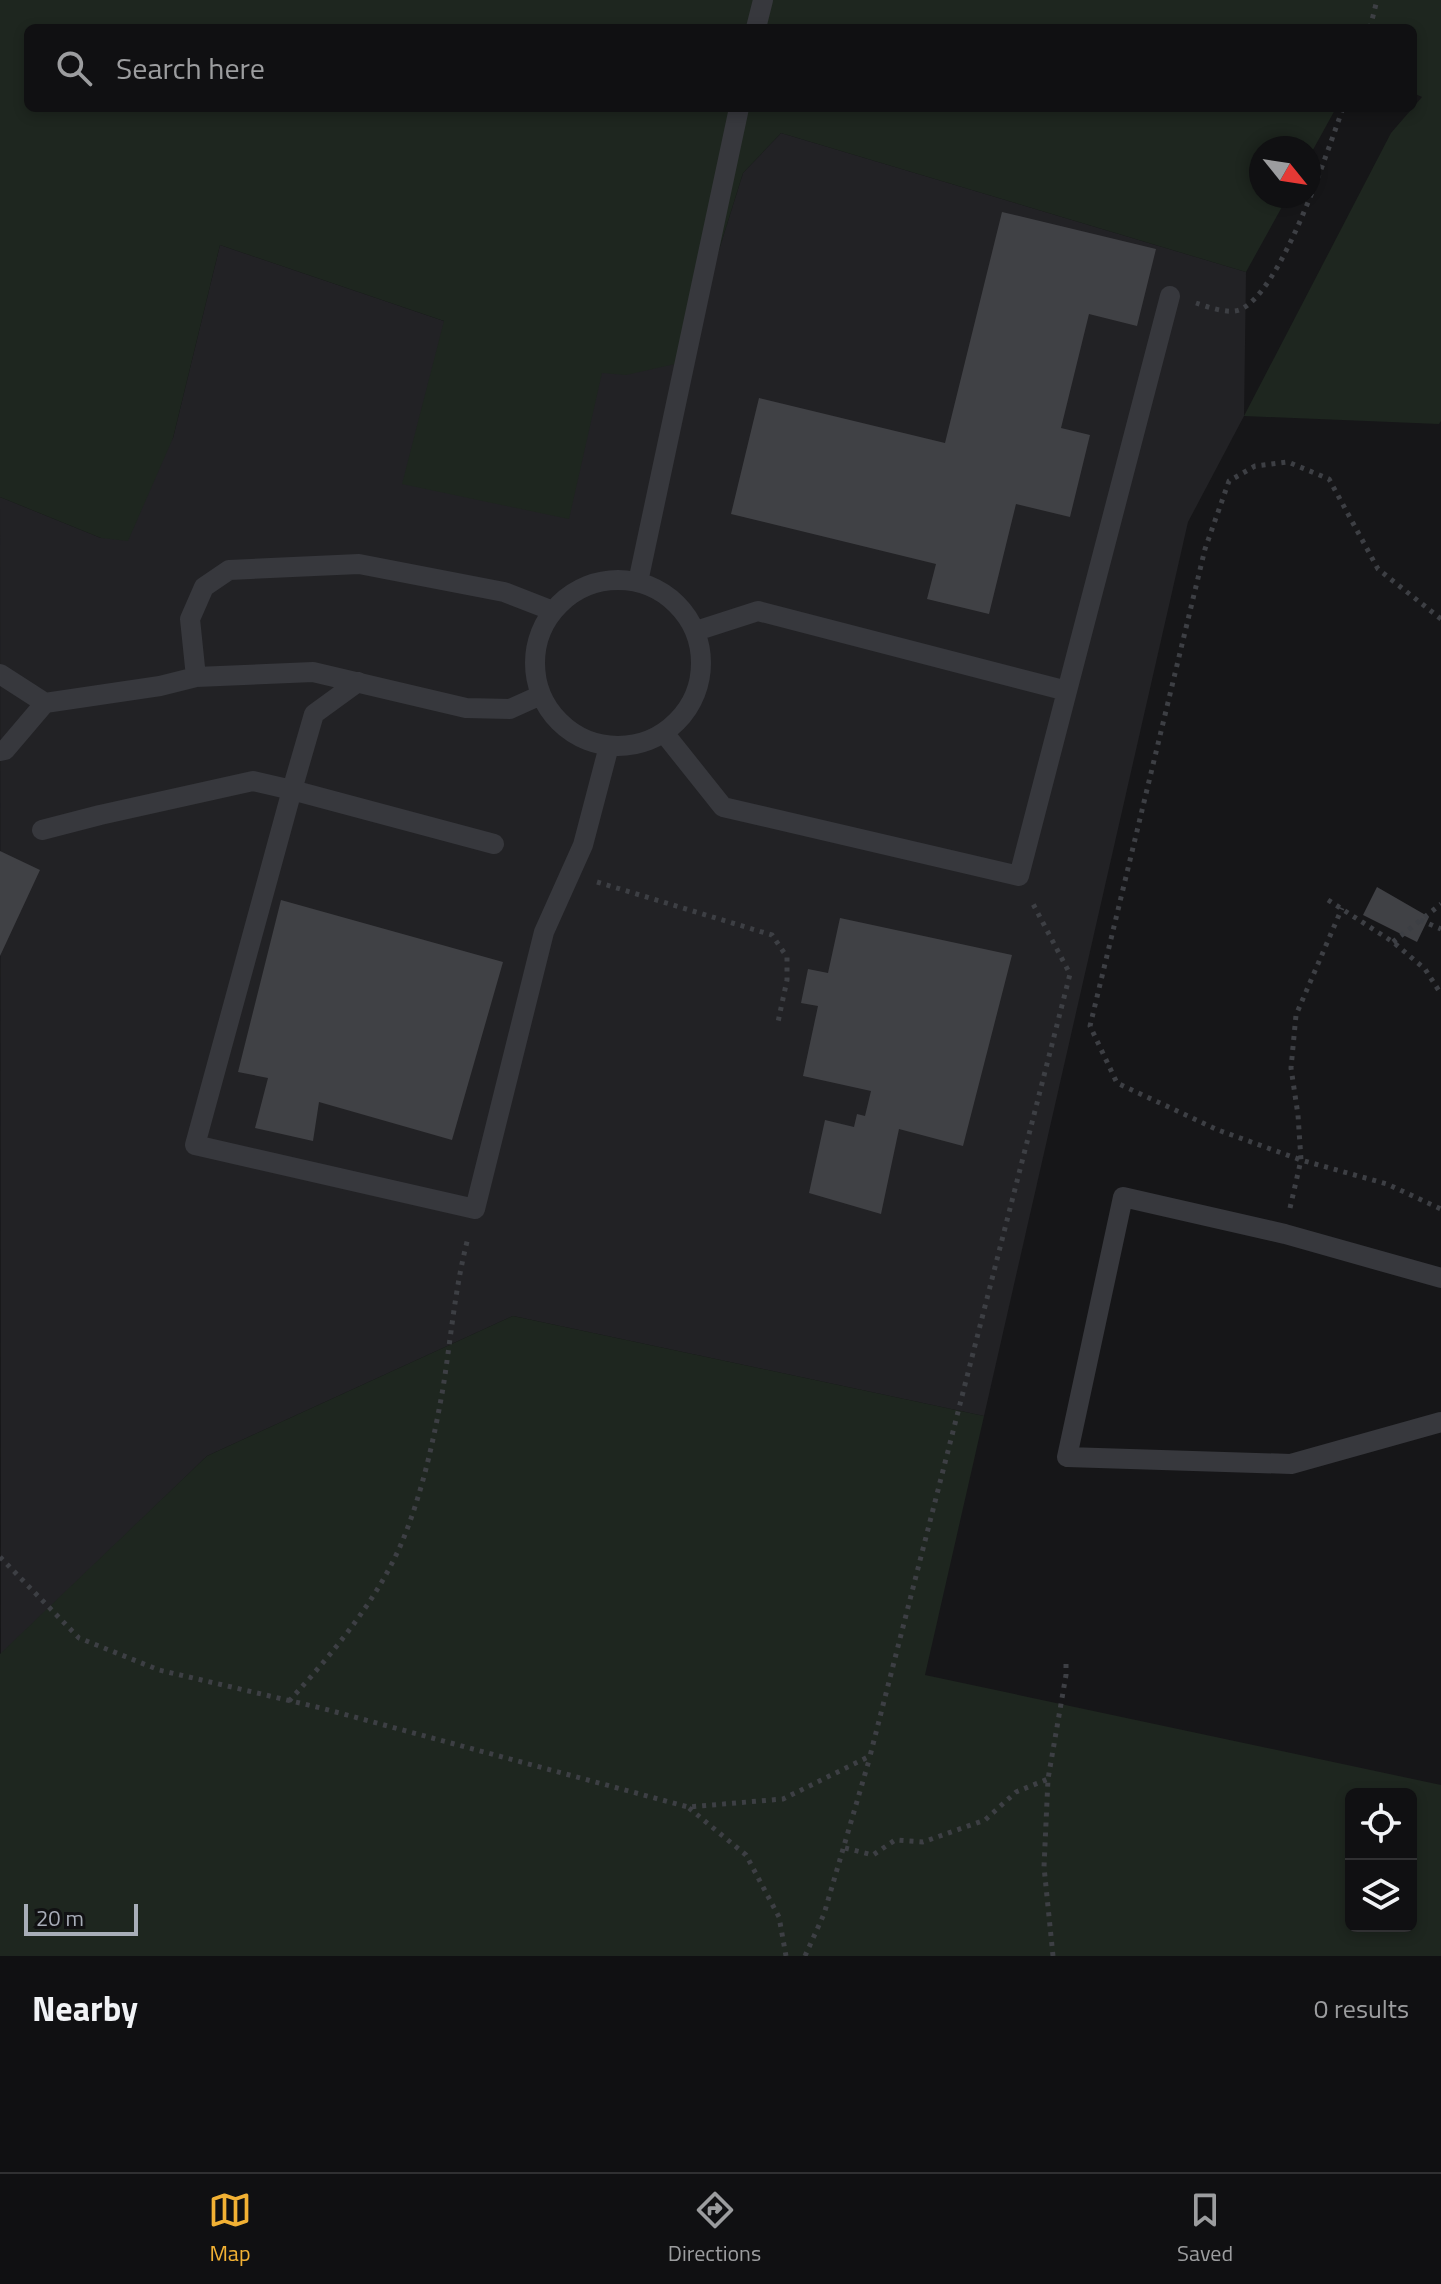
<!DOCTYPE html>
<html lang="en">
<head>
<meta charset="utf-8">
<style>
  :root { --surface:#101012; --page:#1e1e20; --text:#f1f3f6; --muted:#9c9d9f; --line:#303032; --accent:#f2b134 }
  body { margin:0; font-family:"Titillium Web",sans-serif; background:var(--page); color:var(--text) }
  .controls { position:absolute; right:24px; bottom:24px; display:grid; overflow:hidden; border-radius:12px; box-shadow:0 4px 12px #0003 }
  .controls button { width:72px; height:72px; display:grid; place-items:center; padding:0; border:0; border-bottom:2px solid var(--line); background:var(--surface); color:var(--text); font:40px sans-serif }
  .compass { position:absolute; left:1249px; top:136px; width:72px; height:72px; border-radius:50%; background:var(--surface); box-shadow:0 4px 12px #0003; rotate:120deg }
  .scale { position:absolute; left:24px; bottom:20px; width:114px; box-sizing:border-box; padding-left:8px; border:4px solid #a8adb8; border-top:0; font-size:22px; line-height:28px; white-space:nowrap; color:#a8adb8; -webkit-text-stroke:6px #111113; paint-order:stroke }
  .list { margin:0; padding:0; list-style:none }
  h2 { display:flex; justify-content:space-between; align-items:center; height:104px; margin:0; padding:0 32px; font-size:34px }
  h2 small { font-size:26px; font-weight:400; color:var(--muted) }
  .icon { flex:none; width:44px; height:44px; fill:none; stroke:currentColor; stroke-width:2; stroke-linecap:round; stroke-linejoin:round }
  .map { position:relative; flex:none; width:1441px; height:1956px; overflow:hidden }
  .search { position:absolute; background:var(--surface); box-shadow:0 4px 12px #0003; left:24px; right:24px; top:24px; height:88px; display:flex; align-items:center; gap:20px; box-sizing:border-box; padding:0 28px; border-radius:12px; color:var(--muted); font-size:30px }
  .sheet { height:216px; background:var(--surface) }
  nav { display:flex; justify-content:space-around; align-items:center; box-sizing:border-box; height:112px; border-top:2px solid var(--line); background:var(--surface); font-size:22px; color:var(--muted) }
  nav a { display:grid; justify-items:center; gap:4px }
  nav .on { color:var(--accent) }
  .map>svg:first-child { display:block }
  .built { fill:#222225 }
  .green { fill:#1e261f; fill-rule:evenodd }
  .building { fill:#404145 }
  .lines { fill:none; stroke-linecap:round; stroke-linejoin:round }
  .path { stroke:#3d3f44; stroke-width:5; stroke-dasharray:4 6; stroke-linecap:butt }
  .lane { stroke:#37383d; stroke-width:20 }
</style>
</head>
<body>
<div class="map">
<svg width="1441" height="1956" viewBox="0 0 1441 1956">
  <rect width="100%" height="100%" fill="#161618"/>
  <path class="built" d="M781,133L1246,272L1244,416L1188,522L984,1416L513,1316L207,1456L1,1655L0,497L101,538L173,438L220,245L591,371L684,362L743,173Z"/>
  <path class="green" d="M0,0H1441V421L1439,424L1244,416L1391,133L1422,97L1413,93V28H28V108H1336L1309,157V148H1261V196H1288L1246,272L781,133L743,173L684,362L626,375L602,373L569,519L402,484L444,321L220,245L173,438L128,541L101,538L0,497Z
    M513,1316L984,1416L925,1675L1441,1785V1956H0V1654L207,1456ZM1411,1794V1926H1351V1794Z"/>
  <path class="building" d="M1002,212L1156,249L1137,326L1089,314L1061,428L1090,435L1070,517L1016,504L989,614L927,599L936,564L731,514L759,398L945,443Z
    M0,851L40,870L0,956Z
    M1377,887L1429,917L1417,942L1363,915Z
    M281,900L503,962L452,1140L319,1102L313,1141L255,1128L268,1078L238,1072Z
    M840,918L1012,955L963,1146L899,1129L881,1214L809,1193L825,1120L854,1127L857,1114L865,1116L871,1091L803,1076L818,1006L801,1003L808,969L828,973Z"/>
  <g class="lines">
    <path class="path" d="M1370,28L1377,0
      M1196,303C1208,307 1227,314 1239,310C1281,294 1327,152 1343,108
      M1441,619L1378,569L1329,479L1288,462L1255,466L1229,481L1205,549L1090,1026L1117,1083L1218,1130L1301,1160L1387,1184L1441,1209
      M597,882L772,935L787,957V980L778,1022
      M1328,900L1393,942L1425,969L1441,994
      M1420,920L1441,929
      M1393,942L1441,904
      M1290,1208L1301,1160L1298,1115L1291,1068L1296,1015L1342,908
      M0,1557L79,1638L159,1670L321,1708L688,1807L783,1799L870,1756L1070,974L1032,902
      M289,1701C332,1654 377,1601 402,1542C422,1494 434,1439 443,1388C451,1338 455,1287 468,1238
      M689,1808L746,1855L779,1917L786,1956
      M845,1848L873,1855L895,1840L923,1842L985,1820L1016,1792L1048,1779
      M805,1956L824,1914L870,1757
      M1053,1956L1044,1867L1048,1779L1066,1675V1660"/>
    <path class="lane" d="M756,28L763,0
      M535 663a83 83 0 1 1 166 0a83 83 0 1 1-166 0Z
      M638,582L739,108
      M696,631L758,611L1067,691L1170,296
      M0,674L45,703
      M196,677L190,619L204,587L229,570L359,564L504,592L553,611
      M664,733L723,807L1019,876L1067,691
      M0,751L5,750L45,703L160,686L196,677L313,672L466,708L510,709L541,695
      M42,830L100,815L253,781L292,790L314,714L358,682
      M494,844L292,790L195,1145L475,1209L544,932L583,845L609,746
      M1441,1278L1285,1234L1123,1197L1067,1457L1291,1464L1441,1422"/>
  </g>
</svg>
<div class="controls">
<button><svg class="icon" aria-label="locate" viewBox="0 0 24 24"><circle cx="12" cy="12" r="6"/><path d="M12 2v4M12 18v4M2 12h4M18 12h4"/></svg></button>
<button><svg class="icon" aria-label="layers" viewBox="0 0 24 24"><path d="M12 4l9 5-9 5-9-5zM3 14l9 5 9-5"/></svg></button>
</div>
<svg class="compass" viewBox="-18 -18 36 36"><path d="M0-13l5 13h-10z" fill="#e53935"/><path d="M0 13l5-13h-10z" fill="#9c9d9f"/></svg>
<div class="scale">20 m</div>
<div class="search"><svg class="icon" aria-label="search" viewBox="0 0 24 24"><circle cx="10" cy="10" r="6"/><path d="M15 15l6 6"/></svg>Search here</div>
</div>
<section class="sheet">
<h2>Nearby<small>0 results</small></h2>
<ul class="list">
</ul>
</section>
<nav>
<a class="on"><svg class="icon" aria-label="map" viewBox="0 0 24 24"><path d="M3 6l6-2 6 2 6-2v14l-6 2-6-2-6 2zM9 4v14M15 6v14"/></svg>Map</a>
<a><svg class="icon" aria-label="directions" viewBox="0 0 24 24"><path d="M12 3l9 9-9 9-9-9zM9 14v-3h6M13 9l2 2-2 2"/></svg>Directions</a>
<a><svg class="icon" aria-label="saved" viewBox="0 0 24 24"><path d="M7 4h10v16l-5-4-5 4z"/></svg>Saved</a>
</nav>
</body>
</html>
